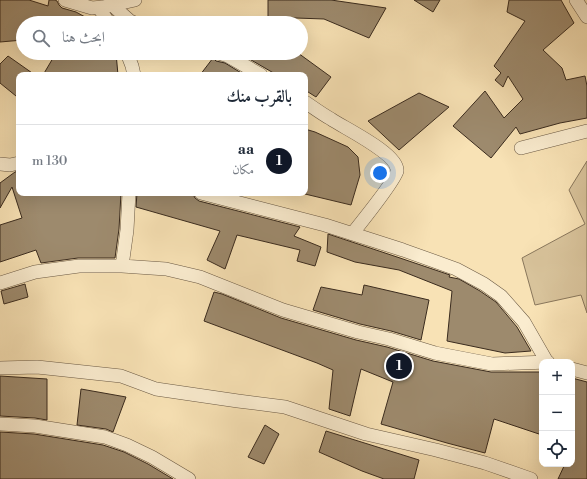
<!DOCTYPE html>
<html lang="ar">
<head>
<meta charset="utf-8">
<style>
  :root { --surface:#fff; --page:#f2f2f3; --text:#1f2937; --muted:#747a83; --line:#e0e1e3; --accent:#111827 }
  body { margin:0; font-family:"Libre Bodoni",Amiri,serif; background:var(--page); color:var(--text); direction:rtl }
  .controls { position:absolute; right:12px; bottom:12px; display:grid; overflow:hidden; border-radius:8px; box-shadow:0 4px 16px #0002 }
  .controls button { width:36px; height:36px; display:grid; place-items:center; padding:0; border:0; border-bottom:1px solid var(--line); background:var(--surface); color:var(--text); font:20px sans-serif }
  .you { position:absolute; left:380px; top:173px; width:14px; height:14px; margin:-10px; border:3px solid #fff; border-radius:50%; background:#1a73e8; box-shadow:0 0 0 6px #1a73e833 }
  .badge { display:grid; place-items:center; width:26px; height:26px; border-radius:50%; background:var(--accent); color:#fff; font-size:13px; font-weight:700 }
  .pin { position:absolute; translate:-50% -50%; border:2px solid #fff; box-shadow:0 1px 4px #0006 }
  .list { margin:0; padding:0; list-style:none }
  h2 { display:flex; justify-content:space-between; align-items:center; height:52px; margin:0; padding:0 16px; font-size:17px }
  h2 small { font-size:13px; font-weight:400; color:var(--muted) }
  .list li { display:grid; grid-template-columns:26px 1fr auto; gap:12px; align-items:center; box-sizing:border-box; height:72px; padding:0 16px; border-top:1px solid var(--line) }
  .list b { display:block; font-size:15px; white-space:nowrap }
  .list p { margin:0; font-size:13px; white-space:nowrap; color:var(--muted) }
  .list em { font-size:13px; font-style:normal; color:var(--muted) }
  .icon { flex:none; width:22px; height:22px; fill:none; stroke:currentColor; stroke-width:2; stroke-linecap:round; stroke-linejoin:round }
  .map { position:relative; flex:none; width:587px; height:479px; overflow:hidden; direction:ltr }
  .search { position:absolute; background:var(--surface); box-shadow:0 4px 16px #0002; left:16px; top:16px; width:292px; height:44px; display:flex; align-items:center; gap:10px; box-sizing:border-box; padding:0 14px; border-radius:22px; color:var(--muted); font-size:15px }
  .panel { position:absolute; background:var(--surface); box-shadow:0 4px 16px #0002; left:16px; top:72px; width:292px; height:124px; border-radius:8px; direction:rtl }
  .map>svg:first-child { display:block }
  .green { fill:#d8c39b; stroke:#89775c }
  .building { fill:#9d8a6d; stroke:#3a2b1e }
  .lines { fill:none; stroke-linecap:round; stroke-linejoin:round }
  .minor-casing { stroke:#6a5944; stroke-width:14 }
  .minor { stroke:#faeccf; stroke-width:13 }
</style>
</head>
<body>
<div class="map">
<svg width="587" height="479" viewBox="0 0 587 479">
  <rect width="100%" height="100%" fill="#f8e2b5"/>
  <filter id="stains"><feTurbulence type="fractalNoise" baseFrequency=".005" numOctaves="4"/><feColorMatrix values="0 0 0 0 .2 0 0 0 0 .09 0 0 0 0 .02 0 0 0 .5 -.17"/></filter>
  <radialGradient id="worn" r=".72"><stop offset=".6" stop-color="#630" stop-opacity="0"/><stop offset="1" stop-color="#630" stop-opacity=".3"/></radialGradient>
  <path class="green" d="M587,161V313L581,295L535,305L522,258L585,224L569,190Z"/>
  <path class="building" d="M0,0H29L48,6L49,0H55L57,1L59,5L62,8L76,12L96,23H23V40L0,42Z
    M268,0H331L386,8L369,38L324,19L268,17Z
    M414,0H440L433,12Z
    M509,0H561L574,23L543,50L562,68L566,80L585,76L587,86V118L560,123L520,134L516,127L491,158L453,126L485,91L504,118L523,99L508,76L503,87L495,80L501,73L494,66L525,21L507,12Z
    M56,53H116L118,75H43Z
    M239,53H298L331,77L316,97L305,90V75H277Z
    M8,56L35,75H19V91L16,96L0,83V64Z
    M213,58L216,61L225,63L243,74L241,75H200Z
    M419,93L449,107L399,150L368,121Z
    M305,129L315,132L348,147L358,157L360,175L351,205L305,194Z
    M19,171V193H121L119,229L115,258H78L41,263L36,250L0,262V225L22,218L12,187L0,208V183L15,172Z
    M137,193H191L193,194L195,198L199,201L300,227L294,236L321,247L315,266L297,261L300,250L237,235L225,269L207,260L220,231L136,207Z
    M328,234L400,258L450,275L449,277L459,279L480,291L496,302L517,327L531,351L505,353L447,341L452,291L399,270L355,262L327,252Z
    M25,284L28,297L4,304L1,291Z
    M364,285L429,300L421,340L391,331L360,324L313,310L321,287L362,295Z
    M214,292L222,294L281,318L356,340L387,347L433,361L491,372H542V435L494,419L485,453L447,443L381,424L393,382L361,369L350,416L329,409L333,370L317,363L204,321Z
    M0,376L47,379V420L35,418L0,416Z
    M572,378L587,382V479H558L565,464H572Z
    M81,389L126,397L113,432L106,429L77,425Z
    M265,425L279,434L264,464L248,457Z
    M326,431L419,460L414,479H384L362,471L319,452Z
    M0,432L34,434L103,445L124,452L148,464L173,479H0Z"/>
  <g class="lines">
    <defs>
      <path id="minor" d="M65,0L92,8L103,7L135,0
        M576,0L587,17
        M112,5L130,21L135,23
        M99,8L109,23
        M127,53L132,66L134,75
        M219,53L228,56L261,75
        M305,102C314,108 322,114 331,119C344,128 399,154 397,171C396,179 360,224 352,234
        M521,148L587,131
        M0,164L10,165L19,163
        M201,193L325,225L403,250L456,269L484,284L501,296L524,322L547,362
        M122,266L127,230L129,193
        M0,283L35,272L79,266H122L166,269L200,277L283,310L358,332L389,339L435,353L492,364L548,362
        M0,368L37,367L121,376L156,389L238,401L285,407L366,434L436,450L485,463L531,479
        M572,369L587,373
        M0,424L35,426L105,437L127,445L152,457L189,479"/>
    </defs>
    <use href="#minor" class="minor-casing"/>
    <use href="#minor" class="minor"/>
  </g>
  <rect width="100%" height="100%" filter="url(#stains)"/>
  <rect width="100%" height="100%" fill="url(#worn)"/>
</svg>
<div class="controls">
<button>+</button>
<button>−</button>
<button><svg class="icon" aria-label="locate" viewBox="0 0 24 24"><circle cx="12" cy="12" r="6"/><path d="M12 2v4M12 18v4M2 12h4M18 12h4"/></svg></button>
</div>
<div class="you"></div>
<div class="pin badge" style="left:399px;top:366px">1</div>
<div class="search"><svg class="icon" aria-label="search" viewBox="0 0 24 24"><circle cx="10" cy="10" r="6"/><path d="M15 15l6 6"/></svg>ابحث هنا</div>
<section class="panel">
<h2>بالقرب منك<small></small></h2>
<ul class="list">
<li><span class="badge">1</span><div><b>aa</b><p>مكان</p></div><em>130 m</em></li>
</ul>
</section>
</div>
</body>
</html>
